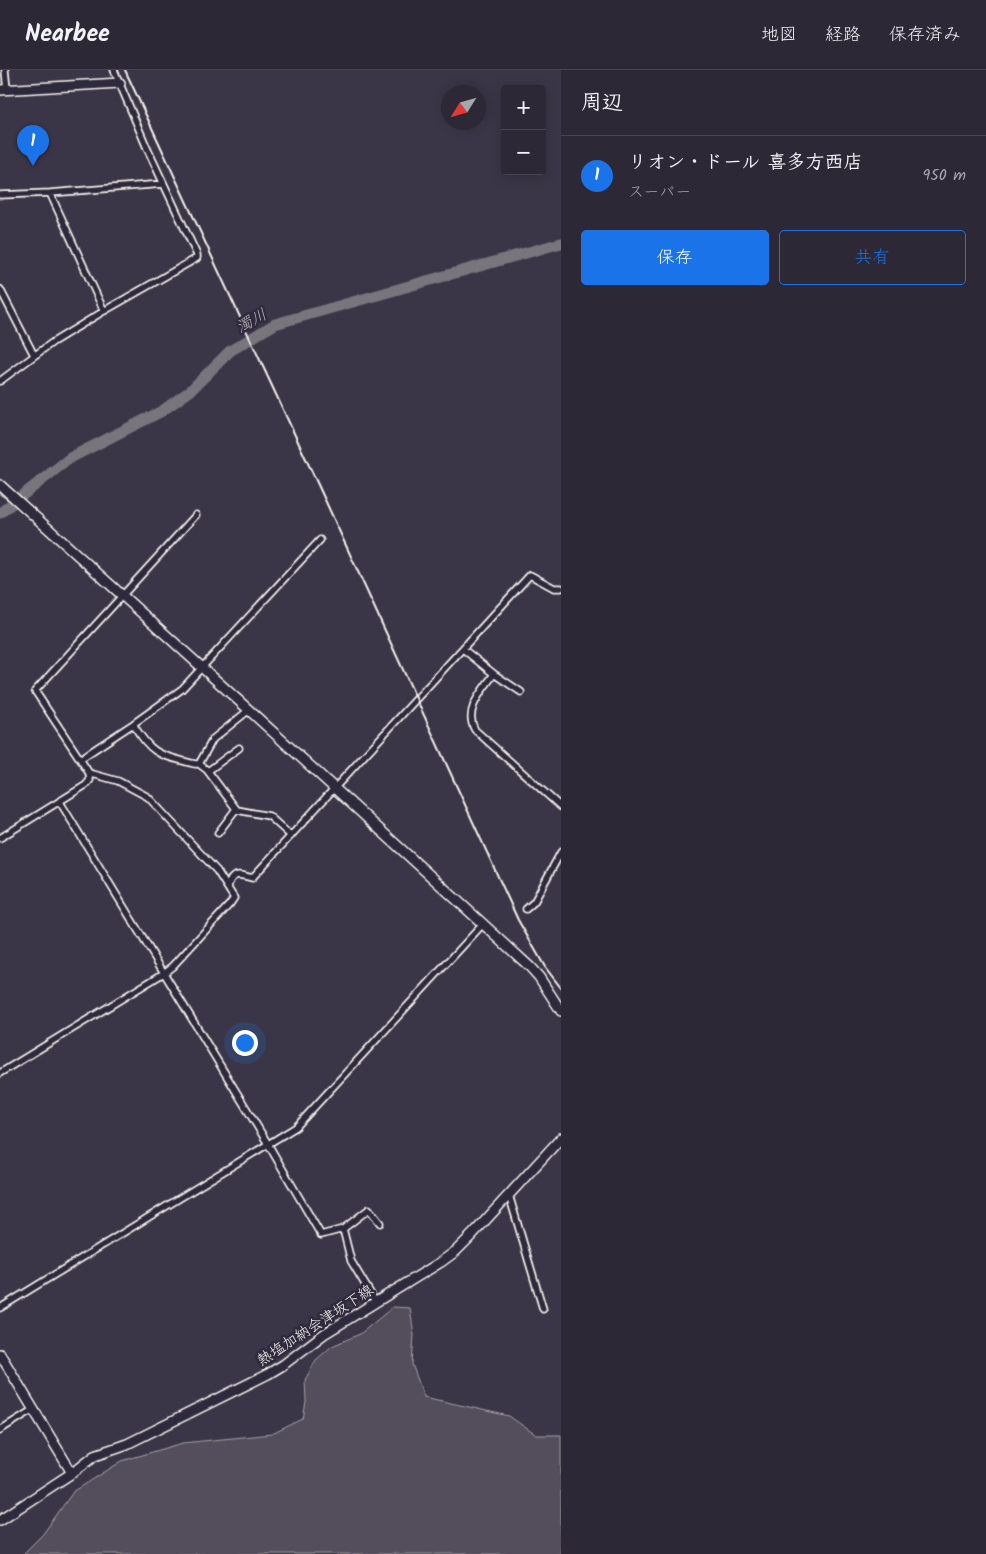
<!DOCTYPE html>
<html lang="ja">
<head>
<meta charset="utf-8">
<style>
  :root { --surface:#2c2835; --page:#383441; --text:#f1f3f6; --muted:#a6a6ad; --line:#484450; --accent:#1a73e8 }
  body { margin:0; font-family:Kalam,"Klee One",sans-serif; background:var(--page); color:var(--text) }
  .controls { position:absolute; right:15px; top:15px; display:grid; overflow:hidden; border-radius:5px; box-shadow:0 2px 12px #0003 }
  .controls button { width:45px; height:45px; display:grid; place-items:center; padding:0; border:0; border-bottom:1px solid var(--line); background:var(--surface); color:var(--text); font:25px sans-serif }
  .compass { position:absolute; left:441px; top:15px; width:45px; height:45px; border-radius:50%; background:var(--surface); box-shadow:0 2px 12px #0003; rotate:233deg }
  .you { position:absolute; left:244px; top:972px; width:18px; height:18px; margin:-12px; border:4px solid #fff; border-radius:50%; background:#1a73e8; box-shadow:0 0 0 8px #1a73e833 }
  .badge { display:grid; place-items:center; width:32px; height:32px; border-radius:50%; background:var(--accent); color:#fff; font-size:16px; font-weight:700 }
  .pin { position:absolute; translate:-50% -41px; filter:drop-shadow(0 1px 2px #0008) }
  .pin::after { content:''; position:absolute; top:26px; width:18px; height:15px; background:inherit; clip-path:polygon(0 0,100% 0,50% 100%) }
  .list { margin:0; padding:0; list-style:none }
  h2 { display:flex; justify-content:space-between; align-items:center; height:65px; margin:0; padding:0 20px; font-size:21px }
  h2 small { font-size:16px; font-weight:400; color:var(--muted) }
  .list li { display:grid; grid-template-columns:32px 1fr auto; gap:15px; align-items:center; box-sizing:border-box; height:80px; padding:0 20px; border-top:1px solid var(--line) }
  .list b { display:block; font-size:19px; white-space:nowrap }
  .list p { margin:0; font-size:16px; white-space:nowrap; color:var(--muted) }
  .list em { font-size:16px; font-style:normal; color:var(--muted) }
  .actions { display:flex; gap:10px; padding:15px 20px }
  .actions a { flex:1; padding:11px 0; border:1px solid var(--accent); border-radius:5px; text-align:center; font-size:18px; color:var(--accent) }
  .actions .main { background:var(--accent); color:#fff }
  .map { position:relative; flex:none; width:561px; height:1484px; overflow:hidden }
  header { display:flex; align-items:center; gap:30px; box-sizing:border-box; height:70px; padding:0 25px; background:var(--surface); border-bottom:1px solid var(--line) }
  header strong { font-size:24px }
  nav { display:flex; gap:28px; margin-inline-start:auto; font-size:18px }
  main { display:flex }
  aside { flex:1; background:var(--surface) }
  .map>svg:first-child { display:block }
  .green { fill:#534e5c; stroke:#a4a0a2 }
  .lines { fill:none; stroke-linecap:round; stroke-linejoin:round }
  .stream { stroke:#aaa6a7; stroke-width:2 }
  .river { stroke:#78747b; stroke-width:11 }
  .street-casing { stroke:#f4f1e8; stroke-width:9 }
  .secondary-casing { stroke:#f4f1e8; stroke-width:12 }
  .street { stroke:#2f2a3d; stroke-width:5.5 }
  .secondary { stroke:#2f2a3d; stroke-width:9 }
  .rail { stroke:#f4f1e8; stroke-width:2 }
  .labels { text-anchor:middle; stroke-width:5; stroke-linejoin:round; paint-order:stroke }
  .street-label { font-size:15px; fill:#f4f1e8; stroke:#2f2a3d }
  .water-label { font-size:16px; font-style:italic; fill:#b6b2b2; stroke:#2f2a3d }
</style>
</head>
<body>
<header>
<strong>Nearbee</strong>
<nav><a>地図</a><a>経路</a><a>保存済み</a></nav>
</header>
<main>
<div class="map">
<svg width="561" height="1484" viewBox="0 0 561 1484">
  <rect width="100%" height="100%" fill="#3b3647"/>
  <filter id="ink" filterUnits="userSpaceOnUse"><feTurbulence type="fractalNoise" baseFrequency=".02" numOctaves="2"/><feDisplacementMap in="SourceGraphic" scale="10" xChannelSelector="R" yChannelSelector="G"/><feConvolveMatrix kernelMatrix="1 2 1 2 8 2 1 2 1" color-interpolation-filters="sRGB"/></filter>
  <g filter="url(#ink)">
    <path class="green" d="M393,1237L410,1238L414,1265L412,1294L424,1327L509,1346L536,1365H561V1484H23L43,1464L73,1422L122,1391L183,1373L272,1364L303,1349L306,1332L305,1310L316,1290L332,1276L360,1264Z"/>
    <g class="lines">
      <path class="stream" d="M0,424L13,433"/>
      <path class="river" d="M0,443L70,388L162,341L190,321L230,281L275,254L561,173"/>
      <defs>
        <path id="street" d="M5,0L7,20
          M50,123L104,241
          M0,125L50,123L163,114
          M0,219L34,285
          M0,311L53,272L104,241L197,188V185L147,78L114,0
          M463,579L494,604C483,620 463,640 475,660L561,737
          M494,604L521,622
          M133,654C153,687 161,685 195,694H199L213,669L249,640
          M80,689L133,654L182,619L320,470
          M199,694L207,700L237,740L269,746L291,766
          M208,701L239,678
          M60,732L268,1074L321,1165L343,1159L351,1191L375,1231
          M218,763L236,739
          M0,768L86,715L90,710L89,703L80,689L35,621L196,445
          M228,817C231,802 240,804 252,808L530,505L554,518H561
          M526,839L534,832L561,782
          M0,1003L164,903L173,896L230,834L234,828L217,801L148,727L118,711L89,703
          M509,1125L543,1239
          M343,1159L369,1139L380,1153
          M0,1238L296,1057L483,854
          M0,1360L34,1339"/>
        <path id="secondary" d="M0,20L120,13
          M0,415L249,640L530,897L539,907L561,941
          M0,1284L72,1403
          M0,1450L72,1403L95,1385L127,1374L268,1304L283,1295L324,1264L441,1192L456,1181L472,1165L561,1068"/>
      </defs>
      <use href="#street" class="street-casing"/>
      <use href="#secondary" class="secondary-casing"/>
      <use href="#street" class="street"/>
      <use href="#secondary" class="secondary"/>
      <path class="rail" d="M125,0L320,419L518,850L545,897L561,918"/>
    </g>
  </g>
  <g class="labels">
    <g class="street-label">
      <text transform="translate(315 1255) rotate(-33)" y="5">熱塩加納会津坂下線</text>
    </g>
    <g class="water-label">
      <text transform="translate(251 250) rotate(-29)" y="6">濁川</text>
    </g>
  </g>
</svg>
<div class="controls">
<button>+</button>
<button>−</button>
</div>
<svg class="compass" viewBox="-18 -18 36 36"><path d="M0-13l5 13h-10z" fill="#e53935"/><path d="M0 13l5-13h-10z" fill="#a6a6ad"/></svg>
<div class="you"></div>
<div class="pin badge" style="left:33px;top:96px">1</div>
</div>
<aside>
<h2>周辺<small></small></h2>
<ul class="list">
<li><span class="badge">1</span><div><b>リオン・ドール 喜多方西店</b><p>スーパー</p></div><em>950 m</em></li>
</ul>
<div class="actions"><a class="main">保存</a><a>共有</a></div>
</aside>
</main>
</body>
</html>
